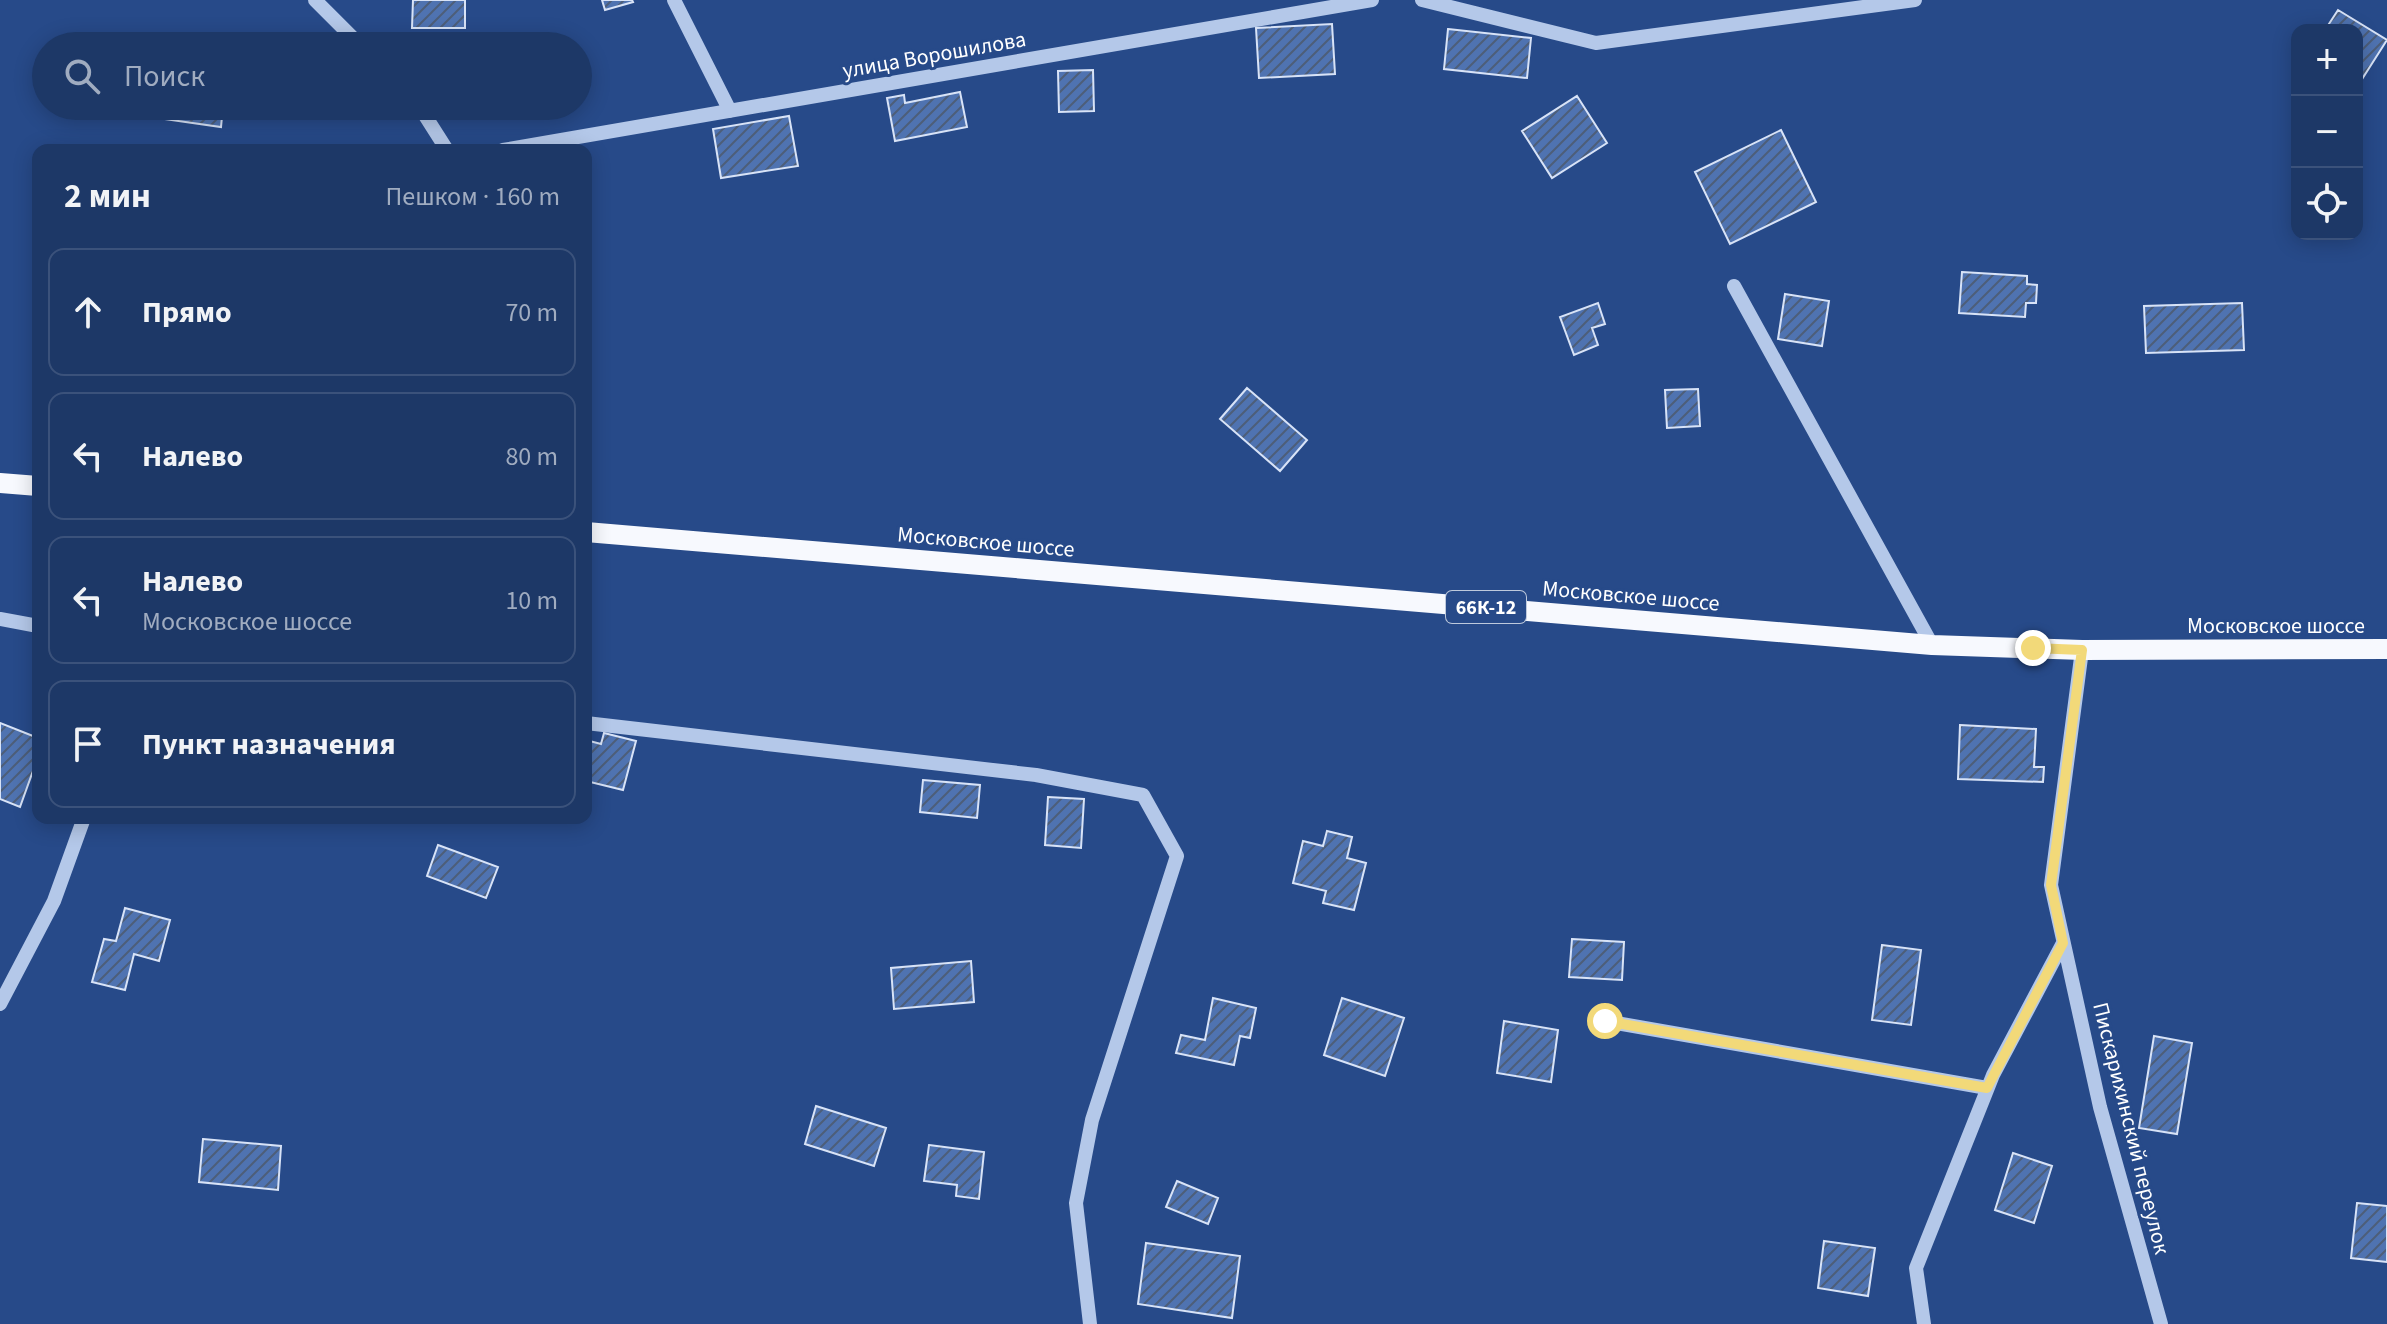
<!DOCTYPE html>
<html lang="ru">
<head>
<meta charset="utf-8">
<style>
  :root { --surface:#1d3867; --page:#253f6d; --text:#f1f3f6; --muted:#a0acc0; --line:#3b527b }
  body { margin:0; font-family:"Source Sans 3",sans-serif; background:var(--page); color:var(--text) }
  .controls { position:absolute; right:24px; top:24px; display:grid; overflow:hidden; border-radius:16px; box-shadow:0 4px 20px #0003 }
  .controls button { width:72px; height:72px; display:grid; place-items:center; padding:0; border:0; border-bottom:2px solid var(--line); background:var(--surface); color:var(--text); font:40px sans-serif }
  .stop { position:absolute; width:24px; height:24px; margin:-18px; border:6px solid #f2d979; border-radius:50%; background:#fff }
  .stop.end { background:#f2d979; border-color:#fff; box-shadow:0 2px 8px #0008 }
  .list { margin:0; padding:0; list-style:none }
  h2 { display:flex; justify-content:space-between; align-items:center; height:104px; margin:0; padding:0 32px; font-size:34px }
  h2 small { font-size:26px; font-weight:400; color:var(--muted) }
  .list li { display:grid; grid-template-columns:52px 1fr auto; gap:24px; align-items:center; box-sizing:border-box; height:128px; margin:0 16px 16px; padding:0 16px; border:2px solid var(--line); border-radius:16px }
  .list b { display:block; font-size:30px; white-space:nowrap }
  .list p { margin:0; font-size:26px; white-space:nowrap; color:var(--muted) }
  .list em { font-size:26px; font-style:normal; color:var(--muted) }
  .icon { flex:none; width:44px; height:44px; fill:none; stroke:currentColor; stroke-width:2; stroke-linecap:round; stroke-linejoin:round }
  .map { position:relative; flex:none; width:2387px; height:1324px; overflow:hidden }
  .search { position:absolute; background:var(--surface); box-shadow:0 4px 20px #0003; left:32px; top:32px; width:560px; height:88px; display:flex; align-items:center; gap:20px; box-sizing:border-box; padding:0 28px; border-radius:44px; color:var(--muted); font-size:30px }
  .panel { position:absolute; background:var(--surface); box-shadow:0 4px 20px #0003; left:32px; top:144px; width:560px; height:680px; border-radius:16px }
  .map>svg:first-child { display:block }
  .building { fill:url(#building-hatch); stroke:#d8e3f7; stroke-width:2 }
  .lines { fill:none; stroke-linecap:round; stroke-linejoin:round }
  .minor { stroke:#b4c8e9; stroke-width:14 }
  .major { stroke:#f7f9fe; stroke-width:20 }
  .route { stroke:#f2d979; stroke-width:10 }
  .labels { text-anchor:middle; stroke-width:6; stroke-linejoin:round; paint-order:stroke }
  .shield { fill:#274a89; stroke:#bec9dc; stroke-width:2 }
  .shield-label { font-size:20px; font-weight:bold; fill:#fff }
  .street-label { font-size:22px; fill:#fff; stroke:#274a89 }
</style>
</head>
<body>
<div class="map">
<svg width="2387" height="1324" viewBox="0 0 2387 1324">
  <defs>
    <pattern id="building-hatch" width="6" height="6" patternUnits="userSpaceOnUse" patternTransform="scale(2)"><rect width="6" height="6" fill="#4f73b1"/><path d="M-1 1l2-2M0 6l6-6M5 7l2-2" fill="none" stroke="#4d5e79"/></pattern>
  </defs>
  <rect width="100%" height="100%" fill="#274a89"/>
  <path class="building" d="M413,0H465V28H412Z
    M602,0H632L633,2L605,10Z
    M2338,10L2387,40L2357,87V30H2325Z
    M1332,24L1335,74L1259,78L1256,28Z
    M1448,29L1531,38L1527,78L1444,69Z
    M1093,70L1094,111L1059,112L1058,71Z
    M960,92L967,127L895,141L887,98L904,95L905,103Z
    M1577,96L1607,143L1552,178L1522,131Z
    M159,106H223L221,127L157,118Z
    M789,116L798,166L721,178L713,129Z
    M1781,130L1816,202L1730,244L1695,172Z
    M1962,272L2027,276V284L2037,285L2036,303H2026L2025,317L1959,313Z
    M1785,294L1829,301L1822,346L1778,339Z
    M1598,303L1605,324L1592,328L1598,345L1574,355L1560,317Z
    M2242,303L2244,350L2146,353L2144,306Z
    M1247,388L1307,440L1280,471L1220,419Z
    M1698,389L1700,426L1667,428L1665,390Z
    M0,723L38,738V757L20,807L0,799Z
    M1960,725L2036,729L2034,767H2044L2043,782L1958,779Z
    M604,733L636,741L623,790L586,781V740L601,744Z
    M923,780L980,785L977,818L920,812Z
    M1048,797L1084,799L1081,848L1045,845Z
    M1327,831L1352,837L1347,858L1366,863L1354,910L1323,903L1326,891L1293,883L1303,841L1323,846Z
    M438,845L498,867L486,898L427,876Z
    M125,908L170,920L159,961L134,954L125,990L92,982L104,939L116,941Z
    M1572,939L1624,942L1622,980L1569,977Z
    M1882,945L1921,950L1911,1025L1872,1020Z
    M971,961L974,1002L894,1009L891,968Z
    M1213,998L1256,1008L1250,1038L1240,1036L1234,1065L1176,1053L1181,1035L1205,1040Z
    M1342,998L1404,1018L1385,1076L1324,1055Z
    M1504,1021L1558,1030L1551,1082L1497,1073Z
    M2154,1036L2192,1043L2177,1134L2139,1128Z
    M816,1106L886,1128L874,1166L805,1144Z
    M203,1139L281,1146L278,1190L199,1182Z
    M929,1145L984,1152L979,1199L956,1196L957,1185L924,1181Z
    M2013,1153L2052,1166L2034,1223L1995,1210Z
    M1177,1181L1218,1198L1208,1224L1166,1207Z
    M2357,1203L2387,1206V1262L2351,1258Z
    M1824,1241L1875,1248L1868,1296L1818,1288Z
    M1146,1243L1240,1256L1232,1318L1138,1304Z"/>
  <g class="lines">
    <path class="minor" d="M315,0L361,46
      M674,0L730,111
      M1422,0L1596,43L1915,0
      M419,106L447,150
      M503,150L1372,0
      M1734,286L1932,645
      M0,619L38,626
      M2082,650L2051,885L2100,1107L2161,1324
      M586,723L1036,775L1143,795L1177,856L1092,1120L1076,1203L1090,1324
      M0,1004L54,901L84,818
      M1605,1021L1987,1088
      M1924,1324L1916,1268L1993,1075L2063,943"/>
    <path class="major" d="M0,483L38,486
      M586,532L1932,645L2082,650L2387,649"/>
  </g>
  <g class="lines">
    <path class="route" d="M1605,1021L1987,1088L2063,943L2051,885L2082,650L2033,648"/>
  </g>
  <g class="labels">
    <rect class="shield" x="1446" y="591" width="80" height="32" rx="6"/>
    <g class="shield-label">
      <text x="1486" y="614">66К-12</text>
    </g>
    <g class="street-label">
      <text transform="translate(934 54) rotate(-10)" y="8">улица Ворошилова</text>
      <text transform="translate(986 541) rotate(5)" y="8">Московское шоссе</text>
      <text transform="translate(1631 595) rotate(5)" y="8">Московское шоссе</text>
      <text x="2276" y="633">Московское шоссе</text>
      <text transform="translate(2132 1128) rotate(76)" y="8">Пискарихинский переулок</text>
    </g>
  </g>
</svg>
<div class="controls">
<button>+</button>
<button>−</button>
<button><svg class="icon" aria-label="locate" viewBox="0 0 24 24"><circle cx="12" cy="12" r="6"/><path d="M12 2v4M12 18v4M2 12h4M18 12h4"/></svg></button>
</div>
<div class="stop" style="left:1605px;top:1021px"></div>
<div class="stop end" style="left:2033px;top:648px"></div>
<div class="search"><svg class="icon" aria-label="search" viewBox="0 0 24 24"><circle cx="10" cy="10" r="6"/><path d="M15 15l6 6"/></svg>Поиск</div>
<section class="panel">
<h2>2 мин<small>Пешком · 160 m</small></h2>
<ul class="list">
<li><svg class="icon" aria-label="ahead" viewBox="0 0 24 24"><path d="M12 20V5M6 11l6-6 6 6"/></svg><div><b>Прямо</b></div><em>70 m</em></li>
<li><svg class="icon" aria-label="left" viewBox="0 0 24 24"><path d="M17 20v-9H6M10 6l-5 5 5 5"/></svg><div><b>Налево</b></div><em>80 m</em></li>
<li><svg class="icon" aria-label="left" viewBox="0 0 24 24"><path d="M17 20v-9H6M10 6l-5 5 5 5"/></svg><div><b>Налево</b><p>Московское шоссе</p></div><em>10 m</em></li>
<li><svg class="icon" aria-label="arrive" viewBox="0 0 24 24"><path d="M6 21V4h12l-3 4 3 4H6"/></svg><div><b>Пункт назначения</b></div></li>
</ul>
</section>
</div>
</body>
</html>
